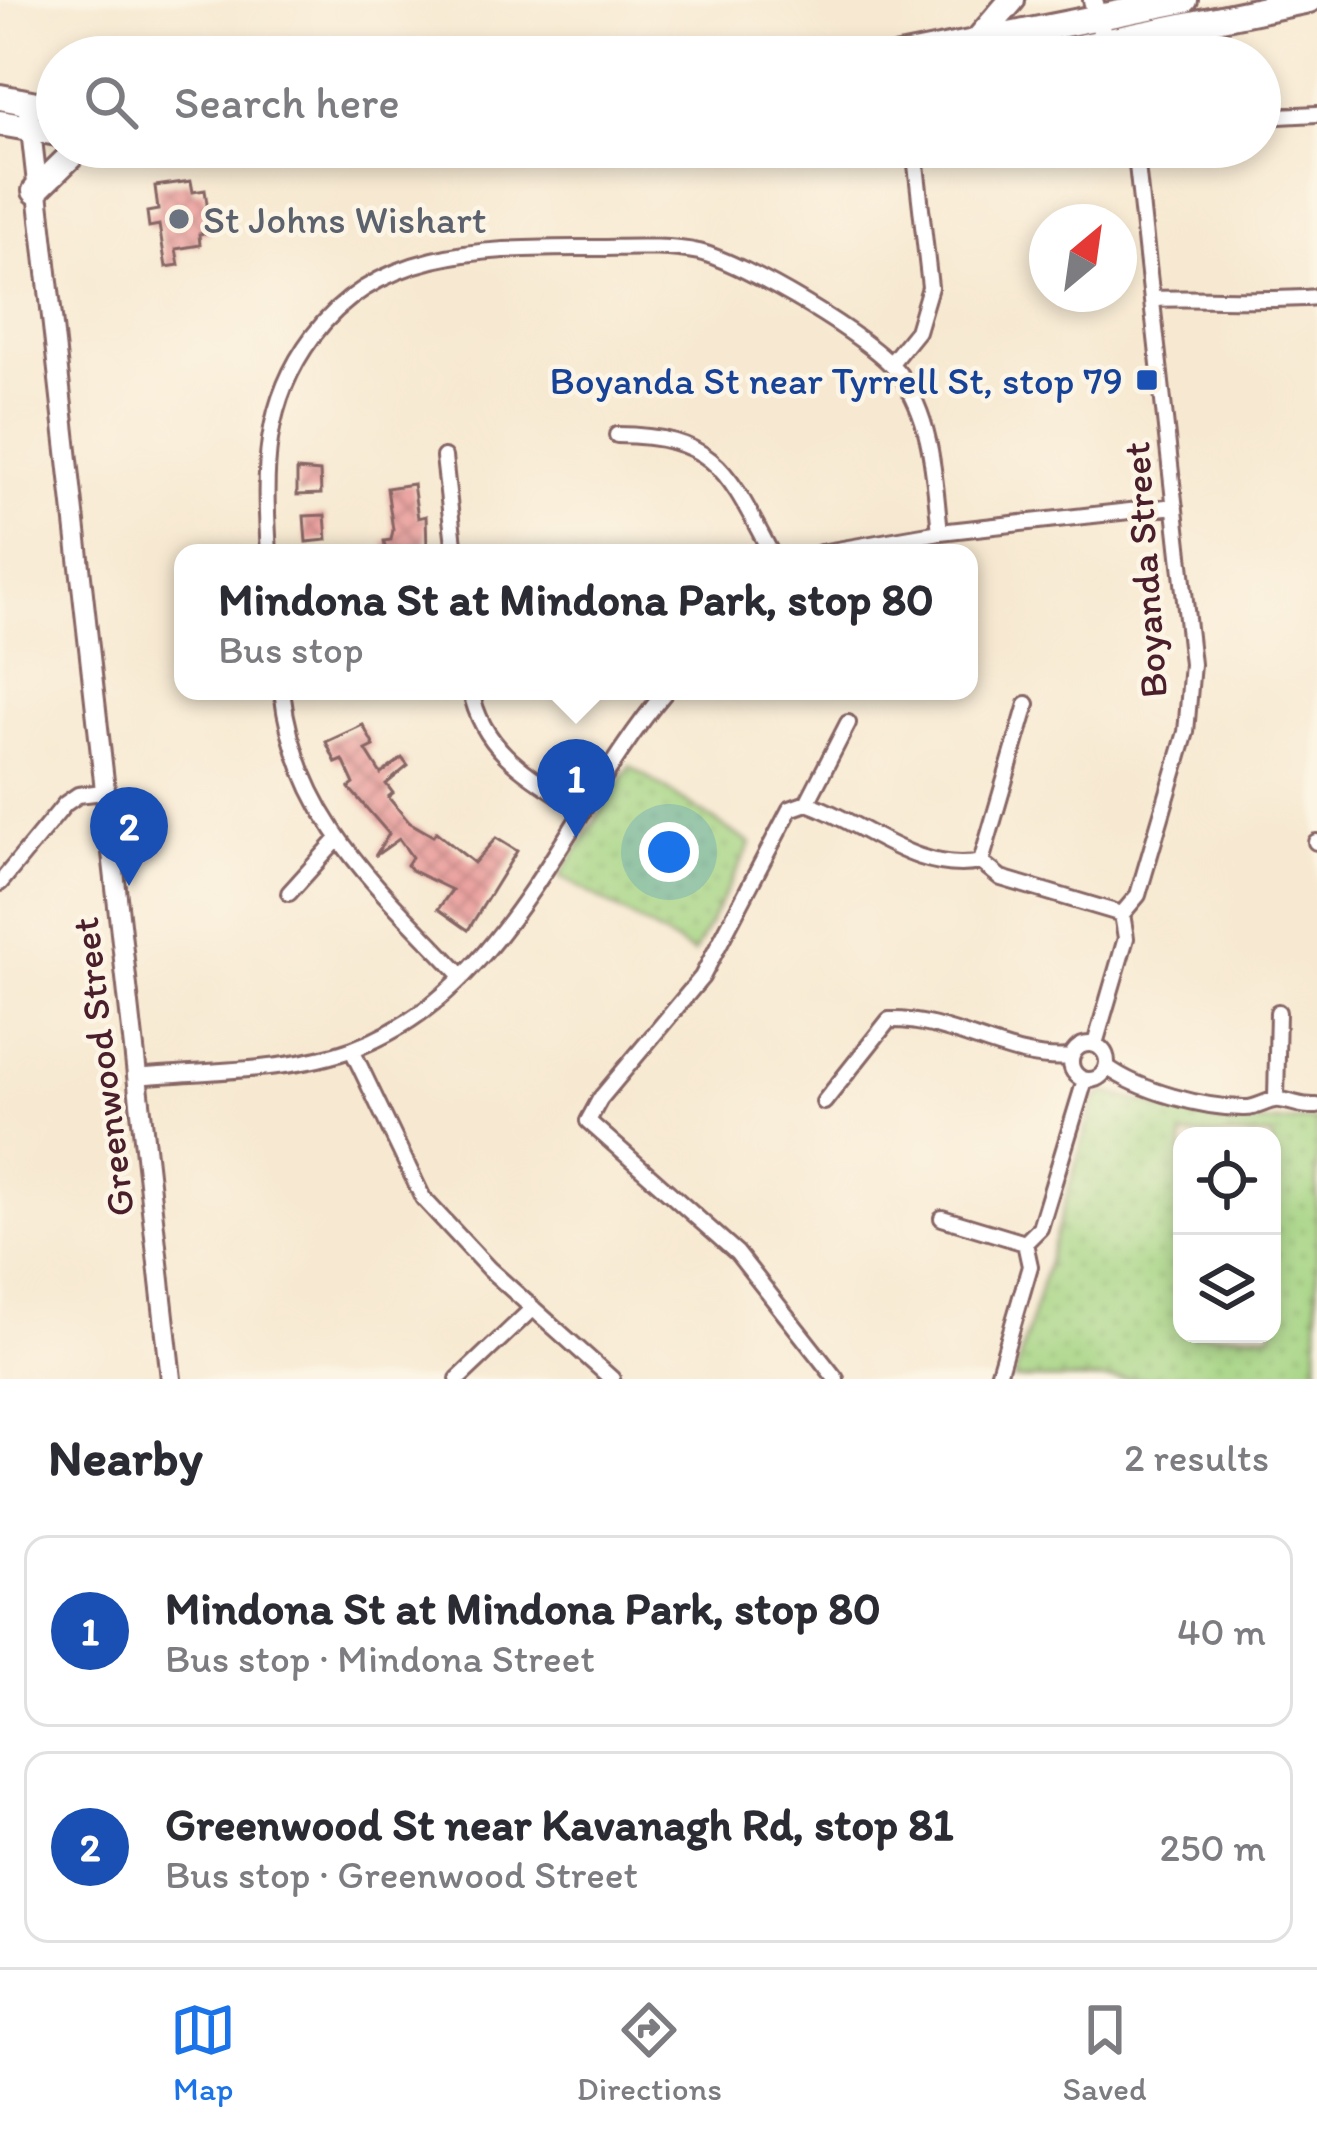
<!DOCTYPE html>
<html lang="en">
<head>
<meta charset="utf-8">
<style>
  :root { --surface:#fff; --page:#f2f2f3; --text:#2b2b33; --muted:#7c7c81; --line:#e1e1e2; --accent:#1a73e8 }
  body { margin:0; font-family:Itim,sans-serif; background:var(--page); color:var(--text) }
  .controls { position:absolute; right:36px; bottom:36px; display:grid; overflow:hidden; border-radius:24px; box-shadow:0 6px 18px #0003 }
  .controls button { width:108px; height:108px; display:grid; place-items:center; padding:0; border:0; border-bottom:3px solid var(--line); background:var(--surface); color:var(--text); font:60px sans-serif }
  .compass { position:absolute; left:1029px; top:204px; width:108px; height:108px; border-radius:50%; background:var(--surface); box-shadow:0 6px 18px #0003; rotate:29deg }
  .you { position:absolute; left:669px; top:852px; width:42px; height:42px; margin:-30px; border:9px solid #fff; border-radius:50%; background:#1a73e8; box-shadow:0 0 0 18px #1a73e833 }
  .badge { display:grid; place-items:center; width:78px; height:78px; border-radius:50%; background:var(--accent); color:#fff; font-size:39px; font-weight:700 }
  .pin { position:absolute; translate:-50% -99px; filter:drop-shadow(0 3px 6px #0008) }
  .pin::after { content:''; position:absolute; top:63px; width:42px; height:36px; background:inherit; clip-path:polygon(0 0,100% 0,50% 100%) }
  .popup { position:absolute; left:174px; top:544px; width:804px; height:156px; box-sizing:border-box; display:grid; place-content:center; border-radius:24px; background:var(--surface); filter:drop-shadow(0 3px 9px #0005); font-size:39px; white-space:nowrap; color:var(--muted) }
  .popup b { font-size:45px; color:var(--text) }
  .popup::after { content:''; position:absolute; left:50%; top:100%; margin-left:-24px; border:24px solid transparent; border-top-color:var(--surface) }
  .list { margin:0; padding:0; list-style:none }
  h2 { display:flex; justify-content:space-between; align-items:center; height:156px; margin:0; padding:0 48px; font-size:51px }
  h2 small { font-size:39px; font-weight:400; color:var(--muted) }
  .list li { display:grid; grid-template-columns:78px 1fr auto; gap:36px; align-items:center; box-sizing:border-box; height:192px; margin:0 24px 24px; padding:0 24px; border:3px solid var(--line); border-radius:24px }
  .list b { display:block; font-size:45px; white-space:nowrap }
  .list p { margin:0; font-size:39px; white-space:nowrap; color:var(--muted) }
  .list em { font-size:39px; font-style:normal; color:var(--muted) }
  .icon { flex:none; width:66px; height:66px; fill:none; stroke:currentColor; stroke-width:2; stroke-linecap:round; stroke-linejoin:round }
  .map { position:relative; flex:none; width:1317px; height:1379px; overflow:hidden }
  .search { position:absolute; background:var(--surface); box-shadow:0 6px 18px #0003; left:36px; right:36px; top:36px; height:132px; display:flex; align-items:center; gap:30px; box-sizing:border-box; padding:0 42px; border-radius:66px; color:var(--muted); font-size:45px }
  .sheet { height:588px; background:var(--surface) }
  nav { display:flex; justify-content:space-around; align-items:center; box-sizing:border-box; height:168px; border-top:3px solid var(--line); background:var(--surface); font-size:33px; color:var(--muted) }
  nav a { display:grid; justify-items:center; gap:6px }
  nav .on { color:var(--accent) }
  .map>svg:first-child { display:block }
  .park { fill:url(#park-dots); stroke:#767956; stroke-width:3; fill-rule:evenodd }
  .building { fill:url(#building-cross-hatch) }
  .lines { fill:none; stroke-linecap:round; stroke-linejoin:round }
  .minor-casing { stroke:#876665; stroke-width:20 }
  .tertiary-casing { stroke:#876665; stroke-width:24 }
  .trunk-casing { stroke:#876665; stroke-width:30 }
  .minor { stroke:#fff; stroke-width:14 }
  .tertiary { stroke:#fff; stroke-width:18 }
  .trunk { stroke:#fff; stroke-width:24 }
  .worship-dot { fill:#6b7280; stroke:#fcf5e5; stroke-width:4.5 }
  .transit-dot { fill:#1a4fb4; stroke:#fcf5e5; stroke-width:4.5 }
  .labels { text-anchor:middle; stroke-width:9; stroke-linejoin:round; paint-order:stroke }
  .worship-label { font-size:39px; fill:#5b616d; stroke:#fcf5e5; text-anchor:start }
  .transit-label { font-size:39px; fill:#164399; stroke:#fcf5e5; text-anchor:end }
  .street-label { font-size:39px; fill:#4a1f2b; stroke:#fcf5e5 }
</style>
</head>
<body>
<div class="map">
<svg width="1317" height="1379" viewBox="0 0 1317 1379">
  <defs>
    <pattern id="park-dots" width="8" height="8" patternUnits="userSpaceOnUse" patternTransform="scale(3)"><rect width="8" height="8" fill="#a3d381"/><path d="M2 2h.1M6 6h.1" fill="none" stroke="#8eb570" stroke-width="1.8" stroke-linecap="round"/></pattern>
    <pattern id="building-cross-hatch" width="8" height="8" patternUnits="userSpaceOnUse" patternTransform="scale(3)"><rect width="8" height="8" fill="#ea9e9c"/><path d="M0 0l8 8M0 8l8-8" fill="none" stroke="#c0807f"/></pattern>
  </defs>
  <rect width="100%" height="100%" fill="#fcf5e5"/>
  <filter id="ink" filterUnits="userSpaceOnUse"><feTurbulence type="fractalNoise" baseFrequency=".00833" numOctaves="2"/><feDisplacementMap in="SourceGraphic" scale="24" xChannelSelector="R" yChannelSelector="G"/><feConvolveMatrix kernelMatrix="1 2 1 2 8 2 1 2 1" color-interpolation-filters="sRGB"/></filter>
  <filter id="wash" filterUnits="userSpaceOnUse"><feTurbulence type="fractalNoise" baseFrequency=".004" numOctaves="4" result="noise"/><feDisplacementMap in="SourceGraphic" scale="48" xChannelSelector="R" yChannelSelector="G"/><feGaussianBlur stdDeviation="2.7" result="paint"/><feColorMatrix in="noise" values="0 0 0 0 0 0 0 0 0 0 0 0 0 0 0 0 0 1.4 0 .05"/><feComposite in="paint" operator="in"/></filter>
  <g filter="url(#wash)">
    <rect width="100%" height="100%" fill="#f7e9d1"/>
    <path class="park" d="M630,766L751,844L694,953L560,876Z
      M1105,1092L1228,1125L1317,1120V1379H1014L1095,1099ZM1182,1136H1272V1334H1182Z"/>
    <g id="blocks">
      <path class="building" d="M191,181L193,192L205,190L211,232L199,234L200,245L176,249L179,265L166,267L159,225L149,227L147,212L158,210L155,186Z
        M297,470L320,472L321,494L297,495Z
        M413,484L418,518L426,516L427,548L386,553L384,541L391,540L393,530L387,488Z
        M325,515L327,540L306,542L304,516Z
        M363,725L374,746L366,750L381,774L402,758L408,766L386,784L393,793L388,797L409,822L433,836L436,832L474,863L496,838L517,851L468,930L438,909L452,890L411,870L407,865L412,857L399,839L375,856L389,834L349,788L354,784L343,760L336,763L326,742Z"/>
    </g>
  </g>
  <g filter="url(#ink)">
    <use href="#blocks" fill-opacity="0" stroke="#876665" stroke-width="3"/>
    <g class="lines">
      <defs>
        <path id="minor" d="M1126,37L1130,57
          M1260,104L1279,116L1317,114
          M1152,299C1208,297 1261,302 1317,297
          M891,363L917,331L930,287L914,147
          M617,435C716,436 728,472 771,553
          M444,457L455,553
          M269,553C264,472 262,404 313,336C380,246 490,249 589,248C624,248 664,245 699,252C744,263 873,338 900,375C933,421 934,478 940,532
          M820,553L940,532L1175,506
          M282,691C297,821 378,886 462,976
          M471,691C483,753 532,777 581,809
          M807,803L848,723
          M1316,842H1317
          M981,862L1027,704
          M0,883L65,804L78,795L103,792
          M289,893L336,841
          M1071 1062a18 18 0 1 1 36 0a18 18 0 1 1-36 0Z
          M1095,1044L1126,938L1122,914L1138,895L1186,732L1192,664L1135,147
          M352,1050L423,1198L489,1269L612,1379
          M1107,1067C1140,1091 1203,1108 1244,1108C1257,1109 1269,1098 1280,1100C1295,1102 1301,1107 1317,1106
          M136,1077C205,1070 287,1073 353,1049C508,993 567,807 666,691
          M1276,1098L1278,1012
          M824,1102L889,1020C952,1018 1008,1063 1071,1057
          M942,1218L1025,1243
          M458,1379L533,1308
          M836,1379L737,1253L588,1121L600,1099L702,977L790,809L807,803C863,822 917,875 981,862L1001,878L1122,914
          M997,1379L1030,1266L1025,1243L1040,1228L1085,1080"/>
        <path id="tertiary" d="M1093,0L1105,41
          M28,103L171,1379"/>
        <path id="trunk" d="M977,41L1012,0
          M899,57L1185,0
          M1030,57L1309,0
          M1158,57L1189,26
          M0,97L57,108
          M0,123L57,133
          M35,191L80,147"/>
      </defs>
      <use href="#minor" class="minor-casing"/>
      <use href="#tertiary" class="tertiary-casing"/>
      <use href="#trunk" class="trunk-casing"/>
      <use href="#minor" class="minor"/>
      <use href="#tertiary" class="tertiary"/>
      <use href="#trunk" class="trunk"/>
    </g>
  </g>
  <circle class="worship-dot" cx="179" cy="219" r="12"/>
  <rect class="transit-dot" x="1135" y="368" width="24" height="24" rx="6"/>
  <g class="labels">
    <g class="worship-label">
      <text x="203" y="233">St Johns Wishart</text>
    </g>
    <g class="transit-label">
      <text x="1123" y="394">Boyanda St near Tyrrell St, stop 79</text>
    </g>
    <g class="street-label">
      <text transform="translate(1144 570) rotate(-94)" y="14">Boyanda Street</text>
      <text transform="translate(102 1067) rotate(-97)" y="14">Greenwood Street</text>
    </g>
  </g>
</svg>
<div class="controls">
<button><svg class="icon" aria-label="locate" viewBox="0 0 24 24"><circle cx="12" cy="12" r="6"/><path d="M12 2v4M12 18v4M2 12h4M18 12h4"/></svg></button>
<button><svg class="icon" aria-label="layers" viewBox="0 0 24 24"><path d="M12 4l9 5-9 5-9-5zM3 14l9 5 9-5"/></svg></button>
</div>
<svg class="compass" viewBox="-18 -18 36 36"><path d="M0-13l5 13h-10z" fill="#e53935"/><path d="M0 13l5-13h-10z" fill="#7c7c81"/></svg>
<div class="you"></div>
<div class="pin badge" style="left:576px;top:838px;background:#1a4fb4">1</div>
<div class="popup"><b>Mindona St at Mindona Park, stop 80</b>Bus stop</div>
<div class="pin badge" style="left:129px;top:886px;background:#1a4fb4">2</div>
<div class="search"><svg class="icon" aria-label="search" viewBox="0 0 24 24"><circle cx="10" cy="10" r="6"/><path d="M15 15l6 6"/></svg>Search here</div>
</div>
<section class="sheet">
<h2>Nearby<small>2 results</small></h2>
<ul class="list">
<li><span class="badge" style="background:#1a4fb4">1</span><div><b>Mindona St at Mindona Park, stop 80</b><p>Bus stop · Mindona Street</p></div><em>40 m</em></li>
<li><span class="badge" style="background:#1a4fb4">2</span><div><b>Greenwood St near Kavanagh Rd, stop 81</b><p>Bus stop · Greenwood Street</p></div><em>250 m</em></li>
</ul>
</section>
<nav>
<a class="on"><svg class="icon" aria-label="map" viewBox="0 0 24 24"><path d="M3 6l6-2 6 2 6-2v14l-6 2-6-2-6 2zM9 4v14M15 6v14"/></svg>Map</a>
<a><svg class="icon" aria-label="directions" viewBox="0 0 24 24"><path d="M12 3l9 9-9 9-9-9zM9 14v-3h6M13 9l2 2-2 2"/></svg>Directions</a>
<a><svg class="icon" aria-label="saved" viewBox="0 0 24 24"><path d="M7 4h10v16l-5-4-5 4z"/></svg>Saved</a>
</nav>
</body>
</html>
